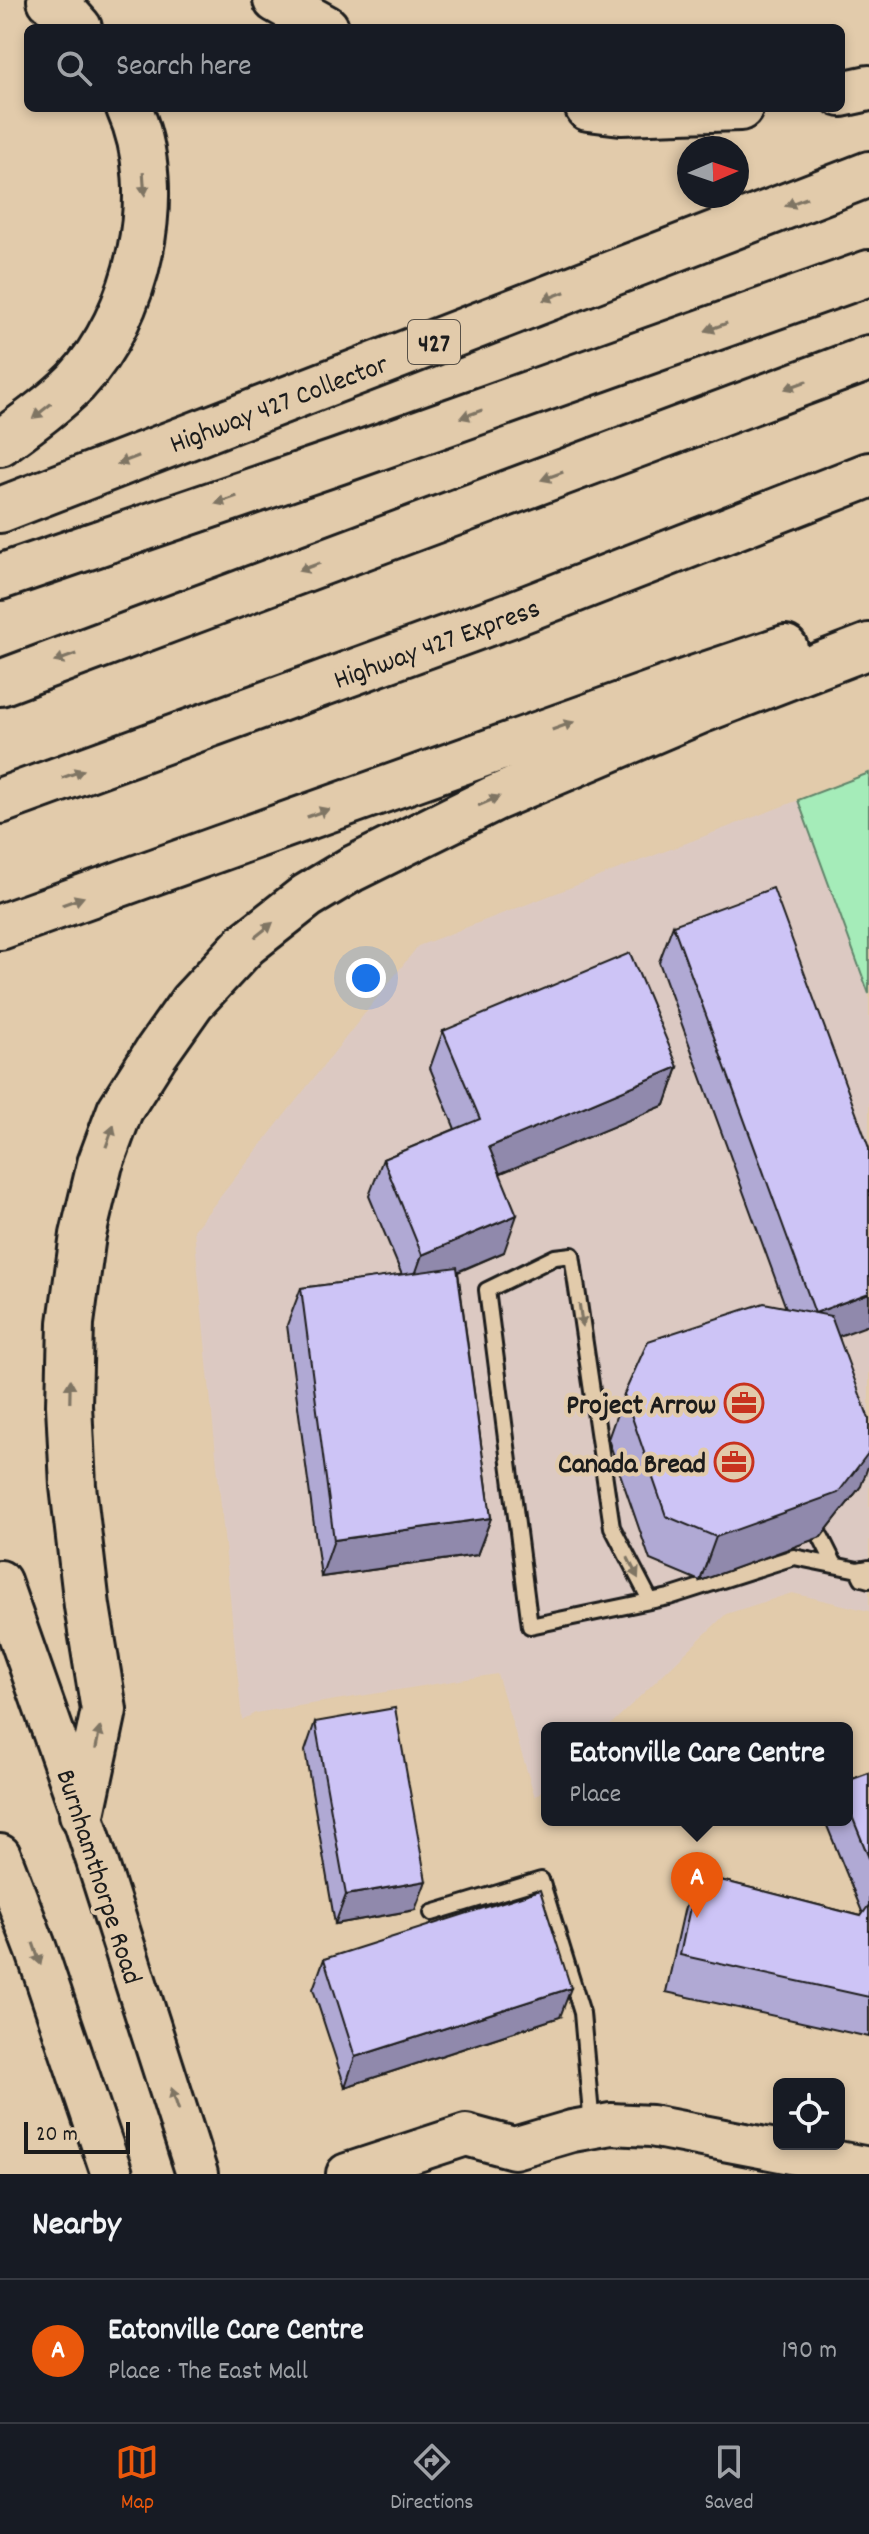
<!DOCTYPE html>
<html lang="en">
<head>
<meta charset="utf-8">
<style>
  :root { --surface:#171b24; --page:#242831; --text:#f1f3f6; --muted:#9ea1a6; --line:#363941; --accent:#ea580c }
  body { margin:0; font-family:Dekko,sans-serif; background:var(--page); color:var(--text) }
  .controls { position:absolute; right:24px; bottom:24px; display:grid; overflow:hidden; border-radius:12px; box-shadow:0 4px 12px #0003 }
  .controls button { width:72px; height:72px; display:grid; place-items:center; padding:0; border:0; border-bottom:2px solid var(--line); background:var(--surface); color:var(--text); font:40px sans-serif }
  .compass { position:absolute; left:677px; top:136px; width:72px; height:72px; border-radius:50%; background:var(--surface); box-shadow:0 4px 12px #0003; rotate:88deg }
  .scale { position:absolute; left:24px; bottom:20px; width:106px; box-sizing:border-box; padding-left:8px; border:4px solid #1c1c1c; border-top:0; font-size:22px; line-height:28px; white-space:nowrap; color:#1c1c1c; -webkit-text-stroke:6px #e2cbab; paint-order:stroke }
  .you { position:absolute; left:366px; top:978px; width:28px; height:28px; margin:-20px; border:6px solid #fff; border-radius:50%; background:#1a73e8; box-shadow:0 0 0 12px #1a73e833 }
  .badge { display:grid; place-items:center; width:52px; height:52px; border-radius:50%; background:var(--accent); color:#fff; font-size:26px; font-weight:700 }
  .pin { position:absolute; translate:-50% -66px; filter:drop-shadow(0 2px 4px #0008) }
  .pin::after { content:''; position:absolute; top:42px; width:28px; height:24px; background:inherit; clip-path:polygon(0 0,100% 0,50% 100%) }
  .popup { position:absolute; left:541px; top:1722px; width:312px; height:104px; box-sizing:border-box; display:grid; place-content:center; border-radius:12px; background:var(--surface); filter:drop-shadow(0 2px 6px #0005); font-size:26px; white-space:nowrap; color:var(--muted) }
  .popup b { font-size:30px; color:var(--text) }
  .popup::after { content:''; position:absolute; left:50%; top:100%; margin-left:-16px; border:16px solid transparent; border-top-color:var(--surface) }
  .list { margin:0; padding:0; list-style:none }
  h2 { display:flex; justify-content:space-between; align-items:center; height:104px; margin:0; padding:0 32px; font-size:34px }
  h2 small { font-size:26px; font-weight:400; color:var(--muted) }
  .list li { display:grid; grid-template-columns:52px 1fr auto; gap:24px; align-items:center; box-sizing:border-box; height:144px; padding:0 32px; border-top:2px solid var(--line) }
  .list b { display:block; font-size:30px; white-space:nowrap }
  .list p { margin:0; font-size:26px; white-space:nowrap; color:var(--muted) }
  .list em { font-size:26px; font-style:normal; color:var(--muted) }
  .icon { flex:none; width:44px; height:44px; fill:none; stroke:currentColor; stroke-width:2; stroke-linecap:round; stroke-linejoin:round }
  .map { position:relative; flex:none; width:869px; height:2174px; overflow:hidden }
  .search { position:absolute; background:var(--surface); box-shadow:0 4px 12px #0003; left:24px; right:24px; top:24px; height:88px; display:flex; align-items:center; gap:20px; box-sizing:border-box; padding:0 28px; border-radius:12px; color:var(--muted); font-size:30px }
  .sheet { height:248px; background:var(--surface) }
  nav { display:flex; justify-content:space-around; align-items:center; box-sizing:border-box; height:112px; border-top:2px solid var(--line); background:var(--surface); font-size:22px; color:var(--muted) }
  nav a { display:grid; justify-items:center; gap:4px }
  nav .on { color:var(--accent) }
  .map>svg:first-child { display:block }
  .built { fill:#dcc9c2 }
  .green { fill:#a5ecb9; stroke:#60846a; stroke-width:2 }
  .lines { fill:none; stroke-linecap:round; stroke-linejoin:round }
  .lane-casing { stroke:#1c1c1c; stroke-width:20 }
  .secondary-casing { stroke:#1c1c1c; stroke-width:46 }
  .highway-casing { stroke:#1c1c1c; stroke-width:50 }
  .lane { stroke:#e2cbab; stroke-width:14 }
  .secondary { stroke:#e2cbab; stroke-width:40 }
  .highway { stroke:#e2cbab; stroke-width:44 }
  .wall { fill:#b0a9d4; stroke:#1c1c1c; stroke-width:2 }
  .shaded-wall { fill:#9089ac; stroke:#1c1c1c; stroke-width:2 }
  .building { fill:#cdc4f6; stroke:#1c1c1c; stroke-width:2 }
  .oneway { fill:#7f7464 }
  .labels { text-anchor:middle; stroke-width:8; stroke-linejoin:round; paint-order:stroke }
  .shield { fill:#e2cbab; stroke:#575047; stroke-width:2 }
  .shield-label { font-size:26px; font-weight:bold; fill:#1c1c1c }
  .street-label { font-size:28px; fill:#1c1c1c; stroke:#e2cbab }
  .poi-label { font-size:28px; font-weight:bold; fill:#1c1c1c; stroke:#e2cbab; text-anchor:end }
</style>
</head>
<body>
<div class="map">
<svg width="869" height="2174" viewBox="0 0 869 2174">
  <rect width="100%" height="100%" fill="#e2cbab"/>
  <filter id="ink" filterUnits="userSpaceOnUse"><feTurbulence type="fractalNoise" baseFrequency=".0125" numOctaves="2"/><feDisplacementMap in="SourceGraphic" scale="16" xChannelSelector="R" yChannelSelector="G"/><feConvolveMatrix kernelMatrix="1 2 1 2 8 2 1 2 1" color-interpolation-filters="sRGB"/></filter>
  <g filter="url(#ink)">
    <path class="built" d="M869,773V1611L792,1593L726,1614L607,1728H547V1786L535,1797L497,1674L255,1713L242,1720L194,1230L418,946Z"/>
    <path class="green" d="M869,773V994L798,800Z"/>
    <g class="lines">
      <defs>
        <path id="lane" d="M821,1537L835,1565
          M858,1570L862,1578L869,1580
          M650,1600L612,1527L572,1255L555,1257L487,1290L530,1626L669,1597L794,1557L858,1570L869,1568
          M432,1913L541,1880L582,2013L592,2126"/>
        <path id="secondary" d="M0,1581L82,1814L197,2174
          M0,1855L36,1949L112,2174
          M347,2174L466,2135L514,2148L572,2131L611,2124L651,2126L869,2168"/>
        <path id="highway" d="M50,0L62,9L79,28
          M276,0L326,28
          M841,94L869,88
          M588,108L621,112L740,108
          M0,443C26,424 53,405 76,382C138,316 167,192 129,108
          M0,510L869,174
          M0,577L337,462L869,273
          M0,683L869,358
          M0,801L510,615L869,475
          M0,927L696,678L785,648
          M82,1814L104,1710L87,1606L73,1486L69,1405L71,1323L83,1235L100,1164L120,1110L156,1053L192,1002L246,944L307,896L352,869L493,799L700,711L869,646"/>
      </defs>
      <use href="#lane" class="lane-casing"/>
      <use href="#secondary" class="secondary-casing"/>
      <use href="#highway" class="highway-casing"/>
      <use href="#lane" class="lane"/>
      <use href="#secondary" class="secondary"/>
      <use href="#highway" class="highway"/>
    </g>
    <path class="wall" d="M673,925L839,1336L861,1486L821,1537L700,1581L650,1560L608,1439L624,1394L786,1308L659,962Z
      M443,1031L678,1067L665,1105L500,1173L504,1252L458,1272L491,1518L477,1555L321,1577L287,1325L301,1288L402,1275L369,1196L383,1159L455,1129L430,1068Z
      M315,1722L415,1910L335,1924L305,1751Z
      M869,1773V2037L666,1992L684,1911L697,1874L861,1916L863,1914L825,1821L847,1820V1781Z
      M324,1959L560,2017L345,2087L313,1989Z"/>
    <path class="shaded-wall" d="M678,1067L665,1105L475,1184L489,1147Z
      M517,1215L504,1252L409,1292L422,1255Z
      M869,1293V1325L801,1350L815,1313Z
      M869,1452V1464L861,1486L821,1537L700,1581L716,1537Z
      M491,1518L477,1555L321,1577L334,1540Z
      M426,1881L415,1910L335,1924L346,1895Z
      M571,1988L560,2017L345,2087L355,2057Z"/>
    <path class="building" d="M773,888L869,1148V1293L815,1313L673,925Z
      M630,953L678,1067L489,1147L517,1215L422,1255L383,1159L480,1119L443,1031Z
      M457,1267L491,1518L334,1540L301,1288Z
      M764,1303L831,1316L869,1419V1452L838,1493L716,1537L666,1516L624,1394L648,1341Z
      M395,1708L426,1881L346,1895L315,1722Z
      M869,1773V1858L847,1804V1781Z
      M697,1874L861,1916L869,1905V1997L680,1955Z
      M540,1890L571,1988L355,2057L324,1959Z"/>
    <defs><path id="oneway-solid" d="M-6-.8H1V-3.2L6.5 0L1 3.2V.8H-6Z" transform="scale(2)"/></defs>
    <g class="oneway">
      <use href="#oneway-solid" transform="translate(144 184) rotate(86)"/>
      <use href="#oneway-solid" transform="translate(796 202) rotate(159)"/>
      <use href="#oneway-solid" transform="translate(554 296) rotate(159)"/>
      <use href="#oneway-solid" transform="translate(716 327) rotate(160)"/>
      <use href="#oneway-solid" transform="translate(796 385) rotate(160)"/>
      <use href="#oneway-solid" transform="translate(42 411) rotate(142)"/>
      <use href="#oneway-solid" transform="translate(471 414) rotate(160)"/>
      <use href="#oneway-solid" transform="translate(128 460) rotate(159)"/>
      <use href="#oneway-solid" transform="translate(552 476) rotate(160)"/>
      <use href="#oneway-solid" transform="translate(226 500) rotate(161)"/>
      <use href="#oneway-solid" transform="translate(309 567) rotate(160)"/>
      <use href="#oneway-solid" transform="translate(65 658) rotate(160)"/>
      <use href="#oneway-solid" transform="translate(563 726) rotate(-20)"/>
      <use href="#oneway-solid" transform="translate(73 774) rotate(-20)"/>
      <use href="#oneway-solid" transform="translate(489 801) rotate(-24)"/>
      <use href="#oneway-solid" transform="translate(318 813) rotate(-20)"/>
      <use href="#oneway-solid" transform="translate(73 901) rotate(-20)"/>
      <use href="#oneway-solid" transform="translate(264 930) rotate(-39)"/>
      <use href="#oneway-solid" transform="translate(110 1136) rotate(-70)"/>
      <use href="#oneway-solid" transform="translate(581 1316) rotate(82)"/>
      <use href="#oneway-solid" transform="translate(70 1391) rotate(-89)"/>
      <use href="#oneway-solid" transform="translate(633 1568) rotate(63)"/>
      <use href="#oneway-solid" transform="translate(98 1738) rotate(-79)"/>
      <use href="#oneway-solid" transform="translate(37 1954) rotate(71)"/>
      <use href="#oneway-solid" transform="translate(175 2099) rotate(-108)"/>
    </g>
  </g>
  <defs>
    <symbol id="office-ring" viewBox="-11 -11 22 22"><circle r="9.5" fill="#e2cbab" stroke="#c8321e" stroke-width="1.5"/><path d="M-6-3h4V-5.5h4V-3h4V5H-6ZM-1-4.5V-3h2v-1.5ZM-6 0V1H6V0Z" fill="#c8321e"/></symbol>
  </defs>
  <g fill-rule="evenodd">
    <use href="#office-ring" x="722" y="1381" width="44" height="44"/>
    <use href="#office-ring" x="712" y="1440" width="44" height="44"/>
  </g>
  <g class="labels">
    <rect class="shield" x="408" y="320" width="52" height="44" rx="6"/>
    <g class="shield-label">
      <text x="434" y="351">427</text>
    </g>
    <g class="street-label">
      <text transform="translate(278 402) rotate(-21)" y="10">Highway 427 Collector</text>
      <text transform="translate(436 642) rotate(-20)" y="10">Highway 427 Express</text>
      <text transform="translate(101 1876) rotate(72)" y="10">Burnhamthorpe Road</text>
    </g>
    <g class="poi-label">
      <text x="716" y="1413">Project Arrow</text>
      <text x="706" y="1472">Canada Bread</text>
    </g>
  </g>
</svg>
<div class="controls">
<button><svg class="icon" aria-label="locate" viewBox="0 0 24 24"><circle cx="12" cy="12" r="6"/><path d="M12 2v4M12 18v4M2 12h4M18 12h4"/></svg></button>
</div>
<svg class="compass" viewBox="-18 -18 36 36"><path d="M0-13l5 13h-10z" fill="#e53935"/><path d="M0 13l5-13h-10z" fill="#9ea1a6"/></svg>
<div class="scale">20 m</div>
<div class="you"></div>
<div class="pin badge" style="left:697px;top:1918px">A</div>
<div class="popup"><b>Eatonville Care Centre</b>Place</div>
<div class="search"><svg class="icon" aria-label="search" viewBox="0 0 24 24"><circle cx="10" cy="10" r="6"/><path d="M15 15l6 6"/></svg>Search here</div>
</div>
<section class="sheet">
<h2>Nearby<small></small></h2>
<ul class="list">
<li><span class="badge">A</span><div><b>Eatonville Care Centre</b><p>Place · The East Mall</p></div><em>190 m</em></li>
</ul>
</section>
<nav>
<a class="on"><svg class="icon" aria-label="map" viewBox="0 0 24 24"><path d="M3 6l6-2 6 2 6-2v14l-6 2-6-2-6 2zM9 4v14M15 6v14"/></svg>Map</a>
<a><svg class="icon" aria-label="directions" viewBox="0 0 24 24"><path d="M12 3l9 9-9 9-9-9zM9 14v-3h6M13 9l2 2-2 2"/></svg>Directions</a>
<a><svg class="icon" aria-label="saved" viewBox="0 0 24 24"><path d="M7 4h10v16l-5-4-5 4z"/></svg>Saved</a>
</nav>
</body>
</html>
